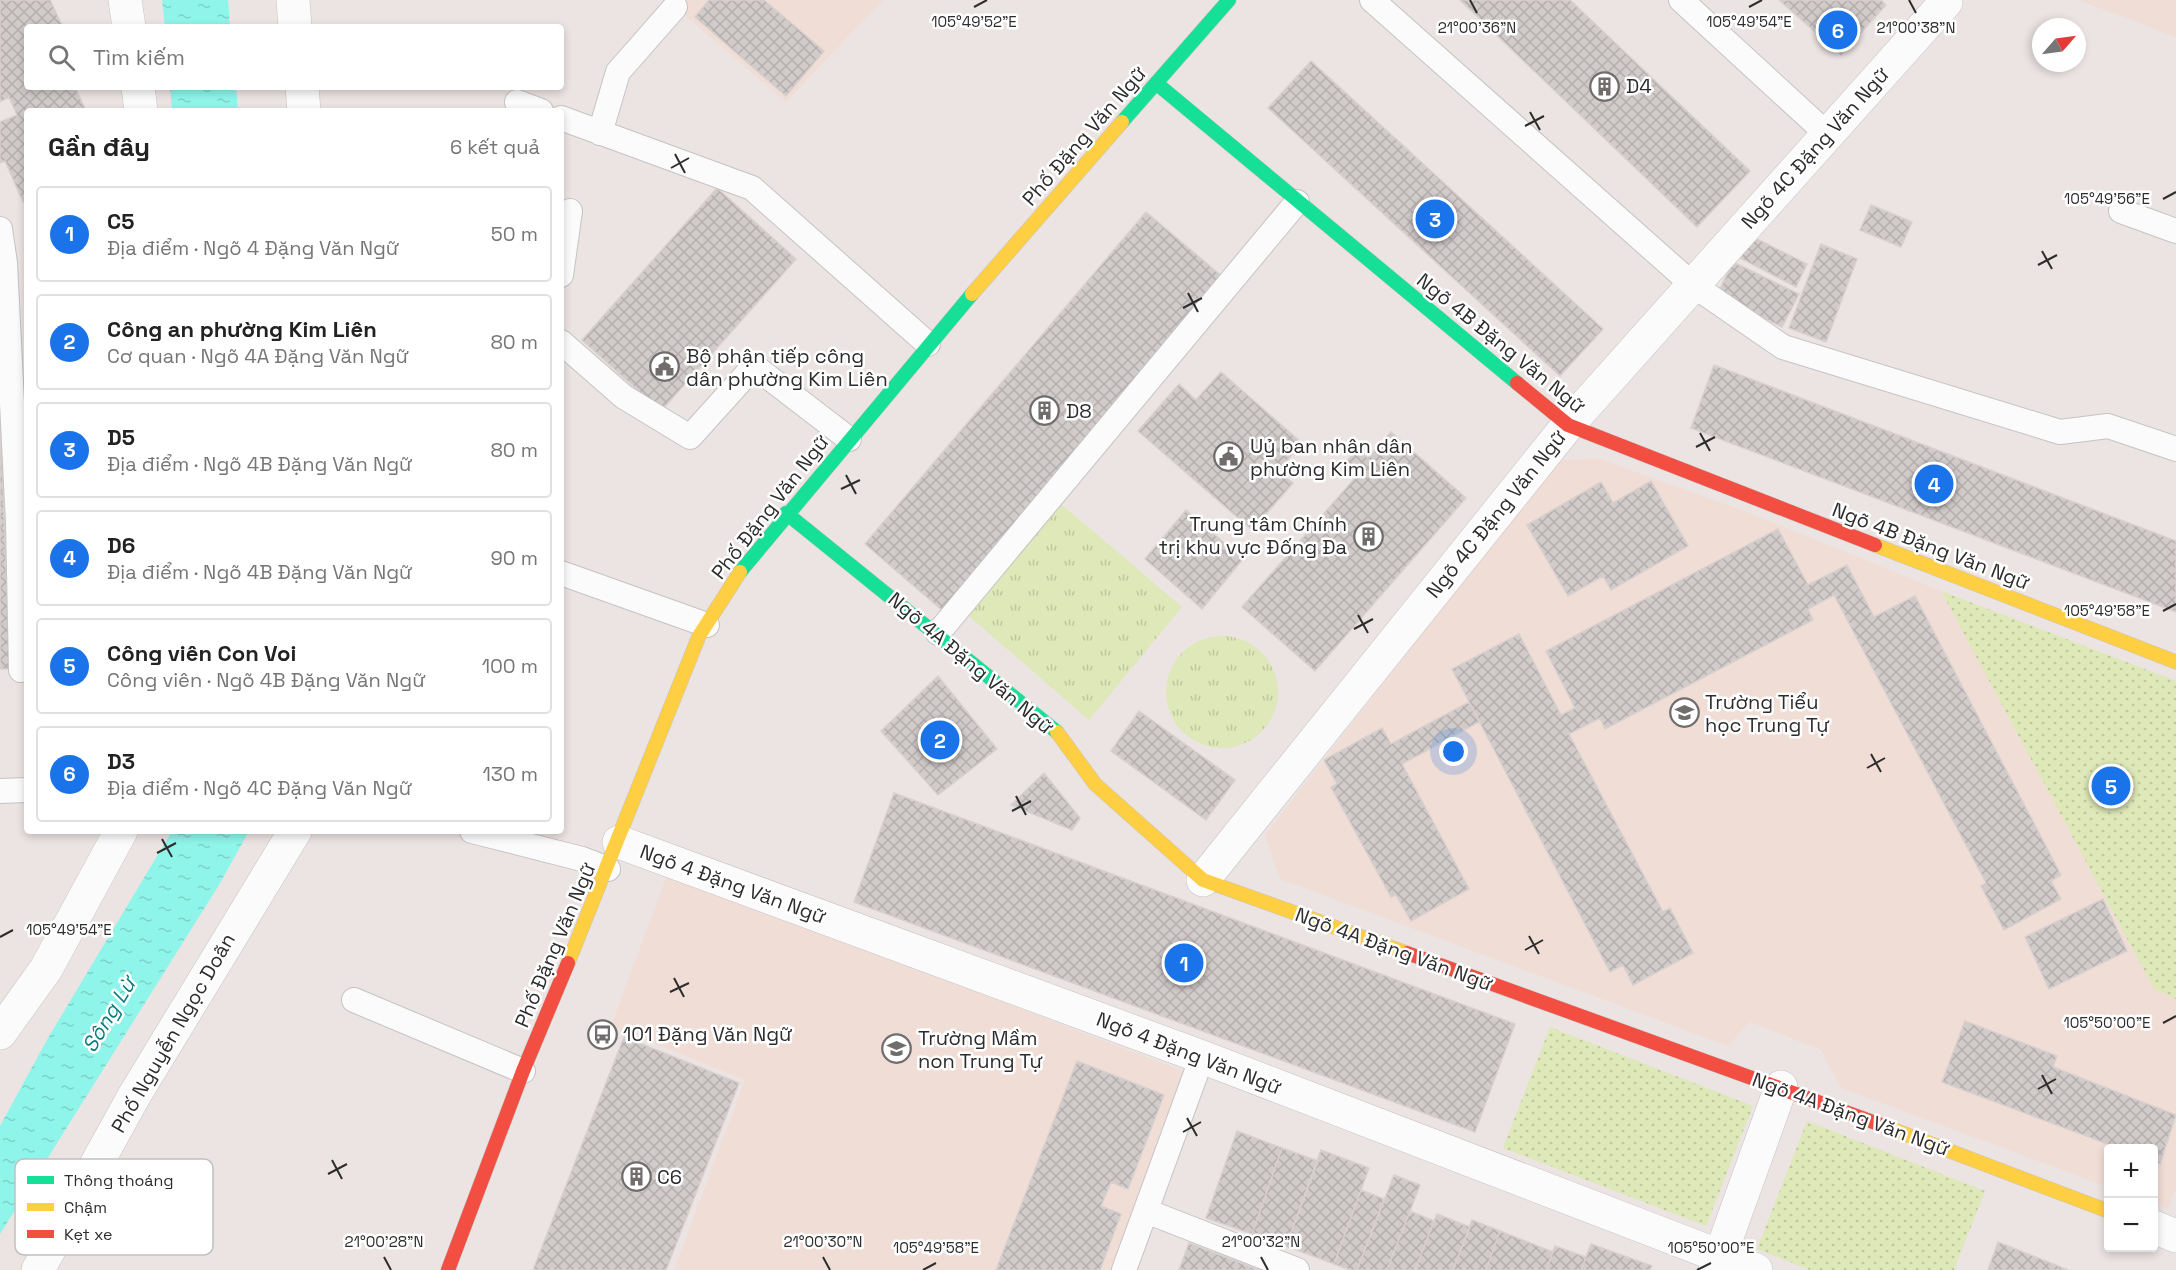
<!DOCTYPE html>
<html lang="vi">
<head>
<meta charset="utf-8">
<style>
  :root { --surface:#fff; --page:#f6f6f6; --text:#222; --muted:#767676; --line:#e0e0e0; --accent:#1a73e8 }
  body { margin:0; font-family:"Space Grotesk",sans-serif; background:var(--page); color:var(--text) }
  .controls { position:absolute; right:18px; bottom:18px; display:grid; overflow:hidden; border-radius:6px; box-shadow:0 3px 9px #0003 }
  .controls button { width:54px; height:54px; display:grid; place-items:center; padding:0; border:0; border-bottom:2px solid var(--line); background:var(--surface); color:var(--text); font:30px sans-serif }
  .compass { position:absolute; left:2032px; top:18px; width:54px; height:54px; border-radius:50%; background:var(--surface); box-shadow:0 3px 9px #0003; rotate:62deg }
  .you { position:absolute; left:1454px; top:752px; width:21px; height:21px; margin:-15px; border:4px solid #fff; border-radius:50%; background:#1a73e8; box-shadow:0 0 0 9px #1a73e833 }
  .badge { display:grid; place-items:center; width:39px; height:39px; border-radius:50%; background:var(--accent); color:#fff; font-size:20px; font-weight:700 }
  .pin { position:absolute; translate:-50% -50%; border:3px solid #fff; box-shadow:0 2px 6px #0006 }
  .list { margin:0; padding:0; list-style:none }
  h2 { display:flex; justify-content:space-between; align-items:center; height:78px; margin:0; padding:0 24px; font-size:26px }
  h2 small { font-size:20px; font-weight:400; color:var(--muted) }
  .list li { display:grid; grid-template-columns:39px 1fr auto; gap:18px; align-items:center; box-sizing:border-box; height:96px; margin:0 12px 12px; padding:0 12px; border:2px solid var(--line); border-radius:6px }
  .list b { display:block; font-size:22px; white-space:nowrap }
  .list p { margin:0; font-size:20px; white-space:nowrap; color:var(--muted) }
  .list em { font-size:20px; font-style:normal; color:var(--muted) }
  .icon { flex:none; width:33px; height:33px; fill:none; stroke:currentColor; stroke-width:2; stroke-linecap:round; stroke-linejoin:round }
  .map { position:relative; flex:none; width:2176px; height:1270px; overflow:hidden }
  .search { position:absolute; background:var(--surface); box-shadow:0 3px 9px #0003; left:24px; top:24px; width:540px; height:66px; display:flex; align-items:center; gap:15px; box-sizing:border-box; padding:0 21px; border-radius:6px; color:var(--muted); font-size:22px }
  .panel { position:absolute; background:var(--surface); box-shadow:0 3px 9px #0003; left:24px; top:108px; width:540px; height:726px; border-radius:6px }
  .map>svg:first-child { display:block }
  .education { fill:#f0ddd6 }
  .grass { fill:url(#grass-tufts) }
  .park { fill:url(#park-dots) }
  .water { fill:url(#water-ripples) }
  .building { fill:url(#building-cross-hatch); stroke:#d7d0ce; stroke-width:1.5 }
  .lines { fill:none; stroke-linecap:round; stroke-linejoin:round }
  .lane-casing { stroke:#c5c3c4; stroke-width:26 }
  .street-casing { stroke:#c5c3c4; stroke-width:34 }
  .fast-casing { stroke:#c5c3c4; stroke-width:15 }
  .slow-casing { stroke:#c5c3c4; stroke-width:15 }
  .jam-casing { stroke:#c5c3c4; stroke-width:15 }
  .lane { stroke:#fcfbfb; stroke-width:24 }
  .street { stroke:#fcfbfb; stroke-width:33 }
  .fast { stroke:#16e098; stroke-width:14 }
  .slow { stroke:#ffcf43; stroke-width:14 }
  .jam { stroke:#f24e42; stroke-width:14 }
  .ticks { fill:none; stroke:#2d2d2d; stroke-width:2 }
  .labels { text-anchor:middle; stroke-width:5; stroke-linejoin:round; paint-order:stroke }
  .poi-label { font-size:20px; fill:#2d2d2d; stroke:#fff; text-anchor:start }
  .street-label { font-size:20px; fill:#2d2d2d; stroke:#fff }
  .water-label { font-size:21px; font-style:italic; fill:#057f7c; stroke:#fff }
  .key { fill:#fff; stroke:#c0c0c0; stroke-width:1.5 }
  .key-label { font-size:16px; fill:#2d2d2d }
  .ticks-label { font-size:15px; text-anchor:middle; fill:#2d2d2d; stroke:#fff; stroke-width:5; stroke-linejoin:round; paint-order:stroke }
</style>
</head>
<body>
<div class="map">
<svg width="2176" height="1270" viewBox="0 0 2176 1270">
  <defs>
    <pattern id="grass-tufts" width="24" height="20" patternUnits="userSpaceOnUse" patternTransform="scale(1.5)"><rect width="24" height="20" fill="#dee8b8"/><path d="M3 7l-1-3M5 7V3M7 7l1-3M15 17l-1-3M17 17v-4M19 17l1-3" fill="none" stroke="#bfc79e"/></pattern>
    <pattern id="park-dots" width="8" height="8" patternUnits="userSpaceOnUse" patternTransform="scale(1.5)"><rect width="8" height="8" fill="#dee8b8"/><path d="M2 2h.1M6 6h.1" fill="none" stroke="#bfc79e" stroke-width="1.8" stroke-linecap="round"/></pattern>
    <pattern id="water-ripples" width="26" height="14" patternUnits="userSpaceOnUse" patternTransform="scale(1.5)"><rect width="26" height="14" fill="#8ff5ea"/><path d="M2 4q2-2 4 0t4 0M15 11q2-2 4 0t4 0" fill="none" stroke="#7cd2c9"/></pattern>
    <pattern id="building-cross-hatch" width="8" height="8" patternUnits="userSpaceOnUse" patternTransform="scale(1.5)"><rect width="8" height="8" fill="#d1cbca"/><path d="M0 0l8 8M0 8l8-8" fill="none" stroke="#b4afae"/></pattern>
  </defs>
  <rect width="100%" height="100%" fill="#ece4e2"/>
  <path class="education" d="M667,0H883L786,102Z
    M2078,0H2176V37Z
    M1600,459L1755,515L1941,591L2154,989L2176,999V1188L2168,1209L2154,1204V1148H2108V1187L1841,1088L1821,1050L1750,1022L1728,1046L1280,879L1265,835L1558,460Z
    M668,873L1185,1072L1110,1270H674L745,1080L611,1026Z"/>
  <path class="grass" d="M1061,504L1182,607L1089,720L969,616Z
    M1166 692a56 56 0 1 1 112 0a56 56 0 1 1-112 0Z"/>
  <path class="park" d="M1941,591L2176,681V999L2154,989Z
    M1550,1027L1753,1106L1706,1226L1503,1148Z
    M1807,1121L1985,1191L1954,1270H1810L1757,1249Z"/>
  <path class="water" d="M162,0H228L230,27H165Z
    M170,87H236L238,111H172Z
    M172,831H249L219,885L0,1234V1126L48,1038Z"/>
  <path class="building" d="M0,0H50L63,27H27V87H75L86,111H27V201L23,202L5,161L0,163V122L17,115L9,97L0,102Z
    M709,0H764L824,51L786,96L695,17Z
    M1460,0H1570L1750,171L1697,227Z
    M1779,0H1881L1886,5L1841,55Z
    M1311,61L1603,329L1560,376L1268,108Z
    M717,188L796,259L661,411L582,340Z
    M1871,205L1912,222L1901,247L1860,230Z
    M1146,212L1224,278L943,611L865,544Z
    M1751,236L1807,264L1796,287L1740,258Z
    M1821,244L1857,259L1826,342L1789,328Z
    M1733,262L1799,294L1782,327L1717,295Z
    M1714,365L2176,541V612L1691,428Z
    M1221,372L1302,443L1278,471L1293,483L1252,530L1138,431L1179,384L1196,400Z
    M0,409L10,669H0Z
    M1391,432L1466,498L1315,671L1242,607L1355,478L1342,466L1358,449L1368,458Z
    M1651,481L1688,546L1611,590L1603,576L1568,596L1527,525L1601,482L1613,503Z
    M1186,510L1243,559L1202,609L1145,559Z
    M1778,529L1808,585L1847,565L1874,617L1915,596L2061,875L2051,881L2061,899L2004,930L1981,886L1986,883L1834,595L1808,609L1813,620L1605,729L1600,718L1569,734L1663,912L1670,908L1693,953L1633,985L1623,965L1610,972L1452,669L1519,634L1561,715L1575,708L1546,651Z
    M938,676L997,749L938,795L881,731Z
    M1469,702L1479,722L1402,764L1469,889L1411,921L1396,895L1391,897L1331,787L1337,784L1324,760L1382,728L1391,744Z
    M1139,711L1235,780L1206,820L1111,751Z
    M1044,773L1080,818L1072,830L1011,805Z
    M894,793L1515,1024L1475,1132L854,902Z
    M2103,899L2127,951L2049,989L2025,937Z
    M1965,1021L2057,1056L2053,1067L2176,1115L2160,1164L2154,1162V1148H2118L1942,1082Z
    M624,1037L739,1083L666,1270H533Z
    M1077,1061L1164,1095L1128,1189L1111,1182L1101,1206L1121,1214L1100,1270H996Z
    M1237,1131L1282,1148L1252,1234L1206,1218Z
    M1282,1148L1318,1161L1286,1246L1252,1234Z
    M1321,1150L1369,1168L1334,1264L1286,1246Z
    M1394,1175L1420,1185L1410,1211L1387,1270H1357Z
    M1361,1190L1384,1199L1357,1270H1350L1334,1264Z
    M1410,1211L1434,1221L1415,1270H1387Z
    M1437,1214L1470,1227L1453,1270H1415Z
    M1472,1220L1500,1231L1486,1270H1453Z
    M1500,1231L1553,1252L1546,1270H1486Z
    M1998,1242L2068,1270H1988Z
    M1189,1243L1259,1270H1179Z
    M1591,1244L1652,1266L1650,1270H1581Z
    M1555,1246L1586,1257L1581,1270H1546Z"/>
  <g class="lines">
    <defs>
      <path id="lane" d="M1372,0L1693,285L1783,347L2060,432L2108,426L2176,449
        M1681,0L1827,134
        M517,102L541,111
        M561,118L752,188L928,344
        M600,133L618,72L675,7
        M2121,211L2176,231
        M0,229L5,263L18,523L21,670
        M561,275L570,211
        M561,342L624,397L690,437L754,366L849,439
        M561,573L707,625
        M938,633L1297,202
        M0,791L27,790
        M472,831L582,859L608,869
        M354,1000L523,1071
        M1146,1211L1297,1270
        M1124,1270L1202,1057"/>
      <path id="street" d="M125,0L129,27
        M293,0L295,27
        M138,87L141,111
        M302,87L304,111
        M619,842L1202,1057L1756,1270
        M1203,880L1568,425L1946,2L1943,0
        M0,1033L46,969L121,831
        M2154,1227L2176,1236
        M38,1270L134,1096L295,831
        M1715,1270L1781,1087"/>
      <path id="fast" d="M1156,83L1517,383
        M1122,122L1229,0
        M786,513L1057,732
        M740,572L972,294"/>
      <path id="slow" d="M972,294L1122,122
        M1875,545L2176,662
        M1057,732L1095,784L1203,880L1407,953
        M568,963L699,636L740,572
        M1884,1126L2108,1211"/>
      <path id="jam" d="M1517,383L1568,425L1875,545
        M1407,953L1884,1126
        M448,1270L523,1071L568,963"/>
    </defs>
    <use href="#lane" class="lane-casing"/>
    <use href="#street" class="street-casing"/>
    <use href="#fast" class="fast-casing"/>
    <use href="#slow" class="slow-casing"/>
    <use href="#jam" class="jam-casing"/>
    <use href="#lane" class="lane"/>
    <use href="#street" class="street"/>
    <use href="#fast" class="fast"/>
    <use href="#slow" class="slow"/>
    <use href="#jam" class="jam"/>
  </g>
  <path class="ticks" d="M1470,0L1477,13M1909,0L1916,13M974,7L987,0M1749,7L1762,0M1530,112L1540,130M1525,126L1544,116M675,154L685,173M671,168L689,158M2163,199L2176,192M2042,251L2052,269M2038,265L2057,255M1188,293L1198,312M1183,308L1202,298M1700,433L1710,451M1696,447L1715,437M846,475L856,494M841,489L860,480M2163,611L2176,604M1358,615L1368,633M1354,629L1373,619M1871,754L1881,772M1867,768L1885,758M1016,796L1026,815M1012,811L1031,801M162,839L172,857M157,853L176,843M1529,936L1539,954M0,937L13,930M1525,950L1543,940M674,978L684,997M670,992L689,983M2163,1023L2176,1016M2042,1075L2052,1094M2038,1089L2056,1079M1187,1118L1197,1136M1183,1132L1201,1122M332,1160L342,1179M328,1174L347,1164M384,1257L391,1270M823,1257L830,1270M1261,1257L1268,1270M923,1270L936,1263M1697,1270L1711,1263"/>
  <defs>
    <symbol id="building-ring" viewBox="-11 -11 22 22"><circle r="9.5" fill="#fff" stroke="#706d6c" stroke-width="1.5"/><path d="M-4-6H4V6H1V3H-1V6H-4ZM-2.5-4.3h1.7v1.8h-1.7ZM.8-4.3h1.7v1.8H.8ZM-2.5-1h1.7V.8h-1.7ZM.8-1h1.7V.8H.8Z" fill="#706d6c"/></symbol>
    <symbol id="civic-ring" viewBox="-11 -11 22 22"><circle r="9.5" fill="#fff" stroke="#706d6c" stroke-width="1.5"/><path d="M-.6-6.5H3V-4.5H.6V-3L4-1V1h2V6H-6V1h2V-1L-.6-3ZM-1.2 2.5V6h2.4V2.5Z" fill="#706d6c"/></symbol>
    <symbol id="school-ring" viewBox="-11 -11 22 22"><circle r="9.5" fill="#fff" stroke="#706d6c" stroke-width="1.5"/><path d="M0-5L7-2L0 1L-7-2ZM-4 1L0 2.5L4 1V4Q0 6-4 4Z" fill="#706d6c"/></symbol>
    <symbol id="bus-ring" viewBox="-11 -11 22 22"><circle r="9.5" fill="#fff" stroke="#706d6c" stroke-width="1.5"/><path d="M-5-6H5V4H4V6H2V4H-2V6H-4V4H-5ZM-3.5-4V0h7V-4ZM-3.5 1.2v1.5H-2V1.2ZM2 1.2v1.5H3.5V1.2Z" fill="#706d6c"/></symbol>
  </defs>
  <g fill-rule="evenodd">
    <use href="#building-ring" x="1588" y="70" width="33" height="33"/>
    <use href="#civic-ring" x="648" y="350" width="33" height="33"/>
    <use href="#building-ring" x="1028" y="394" width="33" height="33"/>
    <use href="#civic-ring" x="1212" y="440" width="33" height="33"/>
    <use href="#building-ring" x="1352" y="520" width="33" height="33"/>
    <use href="#school-ring" x="1668" y="696" width="33" height="33"/>
    <use href="#bus-ring" x="586" y="1018" width="33" height="33"/>
    <use href="#school-ring" x="880" y="1032" width="33" height="33"/>
    <use href="#building-ring" x="620" y="1160" width="33" height="33"/>
  </g>
  <g class="labels">
    <g class="poi-label">
      <text x="1626" y="93">D4</text>
      <text x="686" y="363">Bộ phận tiếp công<tspan x="686" dy="23">dân phường Kim Liên</tspan></text>
      <text x="1066" y="418">D8</text>
      <text x="1250" y="453">Uỷ ban nhân dân<tspan x="1250" dy="23">phường Kim Liên</tspan></text>
      <text x="1347" y="531" text-anchor="end">Trung tâm Chính<tspan x="1347" dy="23">trị khu vực Đống Đa</tspan></text>
      <text x="1705" y="709">Trường Tiểu<tspan x="1705" dy="23">học Trung Tự</tspan></text>
      <text x="623" y="1041">101 Đặng Văn Ngữ</text>
      <text x="918" y="1045">Trường Mầm<tspan x="918" dy="23">non Trung Tự</tspan></text>
      <text x="657" y="1184">C6</text>
    </g>
    <g class="street-label">
      <text transform="translate(1084 136) rotate(-49)" y="7">Phố Đặng Văn Ngữ</text>
      <text transform="translate(1815 148) rotate(-48)" y="7">Ngõ 4C Đặng Văn Ngữ</text>
      <text transform="translate(1501 343) rotate(39)" y="7">Ngõ 4B Đặng Văn Ngữ</text>
      <text transform="translate(770 507) rotate(-52)" y="7">Phố Đặng Văn Ngữ</text>
      <text transform="translate(1496 514) rotate(-51)" y="7">Ngõ 4C Đặng Văn Ngữ</text>
      <text transform="translate(1931 546) rotate(21)" y="7">Ngõ 4B Đặng Văn Ngữ</text>
      <text transform="translate(971 663) rotate(40)" y="7">Ngõ 4A Đặng Văn Ngữ</text>
      <text transform="translate(733 884) rotate(20)" y="7">Ngõ 4 Đặng Văn Ngữ</text>
      <text transform="translate(555 945) rotate(-67)" y="7">Phố Đặng Văn Ngữ</text>
      <text transform="translate(1394 949) rotate(20)" y="7">Ngõ 4A Đặng Văn Ngữ</text>
      <text transform="translate(173 1033) rotate(-60)" y="7">Phố Nguyễn Ngọc Doãn</text>
      <text transform="translate(1189 1053) rotate(21)" y="7">Ngõ 4 Đặng Văn Ngữ</text>
      <text transform="translate(1851 1114) rotate(20)" y="7">Ngõ 4A Đặng Văn Ngữ</text>
    </g>
    <g class="water-label">
      <text transform="translate(109 1015) rotate(-59)" y="7">Sông Lừ</text>
    </g>
  </g>
  <rect x="15" y="1159" width="198" height="96" rx="9" class="key"/>
  <rect x="27" y="1176" width="27" height="8" fill="#16e098"/>
  <rect x="27" y="1203" width="27" height="8" fill="#ffcf43"/>
  <rect x="27" y="1230" width="27" height="8" fill="#f24e42"/>
  <g class="key-label">
    <text x="64" y="1186">Thông thoáng</text>
    <text x="64" y="1213">Chậm</text>
    <text x="64" y="1240">Kẹt xe</text>
  </g>
  <g class="ticks-label">
    <text x="974" y="27">105°49'52"E</text>
    <text x="1749" y="27">105°49'54"E</text>
    <text x="1477" y="33">21°00'36"N</text>
    <text x="1916" y="33">21°00'38"N</text>
    <text x="2107" y="204">105°49'56"E</text>
    <text x="2107" y="616">105°49'58"E</text>
    <text x="69" y="935">105°49'54"E</text>
    <text x="2107" y="1028">105°50'00"E</text>
    <text x="384" y="1247">21°00'28"N</text>
    <text x="823" y="1247">21°00'30"N</text>
    <text x="1261" y="1247">21°00'32"N</text>
    <text x="936" y="1253">105°49'58"E</text>
    <text x="1711" y="1253">105°50'00"E</text>
  </g>
</svg>
<div class="controls">
<button>+</button>
<button>−</button>
</div>
<svg class="compass" viewBox="-18 -18 36 36"><path d="M0-13l5 13h-10z" fill="#e53935"/><path d="M0 13l5-13h-10z" fill="#767676"/></svg>
<div class="you"></div>
<div class="pin badge" style="left:1184px;top:963px">1</div>
<div class="pin badge" style="left:940px;top:740px">2</div>
<div class="pin badge" style="left:1435px;top:219px">3</div>
<div class="pin badge" style="left:1934px;top:484px">4</div>
<div class="pin badge" style="left:2111px;top:786px">5</div>
<div class="pin badge" style="left:1838px;top:30px">6</div>
<div class="search"><svg class="icon" aria-label="search" viewBox="0 0 24 24"><circle cx="10" cy="10" r="6"/><path d="M15 15l6 6"/></svg>Tìm kiếm</div>
<section class="panel">
<h2>Gần đây<small>6 kết quả</small></h2>
<ul class="list">
<li><span class="badge">1</span><div><b>C5</b><p>Địa điểm · Ngõ 4 Đặng Văn Ngữ</p></div><em>50 m</em></li>
<li><span class="badge">2</span><div><b>Công an phường Kim Liên</b><p>Cơ quan · Ngõ 4A Đặng Văn Ngữ</p></div><em>80 m</em></li>
<li><span class="badge">3</span><div><b>D5</b><p>Địa điểm · Ngõ 4B Đặng Văn Ngữ</p></div><em>80 m</em></li>
<li><span class="badge">4</span><div><b>D6</b><p>Địa điểm · Ngõ 4B Đặng Văn Ngữ</p></div><em>90 m</em></li>
<li><span class="badge">5</span><div><b>Công viên Con Voi</b><p>Công viên · Ngõ 4B Đặng Văn Ngữ</p></div><em>100 m</em></li>
<li><span class="badge">6</span><div><b>D3</b><p>Địa điểm · Ngõ 4C Đặng Văn Ngữ</p></div><em>130 m</em></li>
</ul>
</section>
</div>
</body>
</html>
